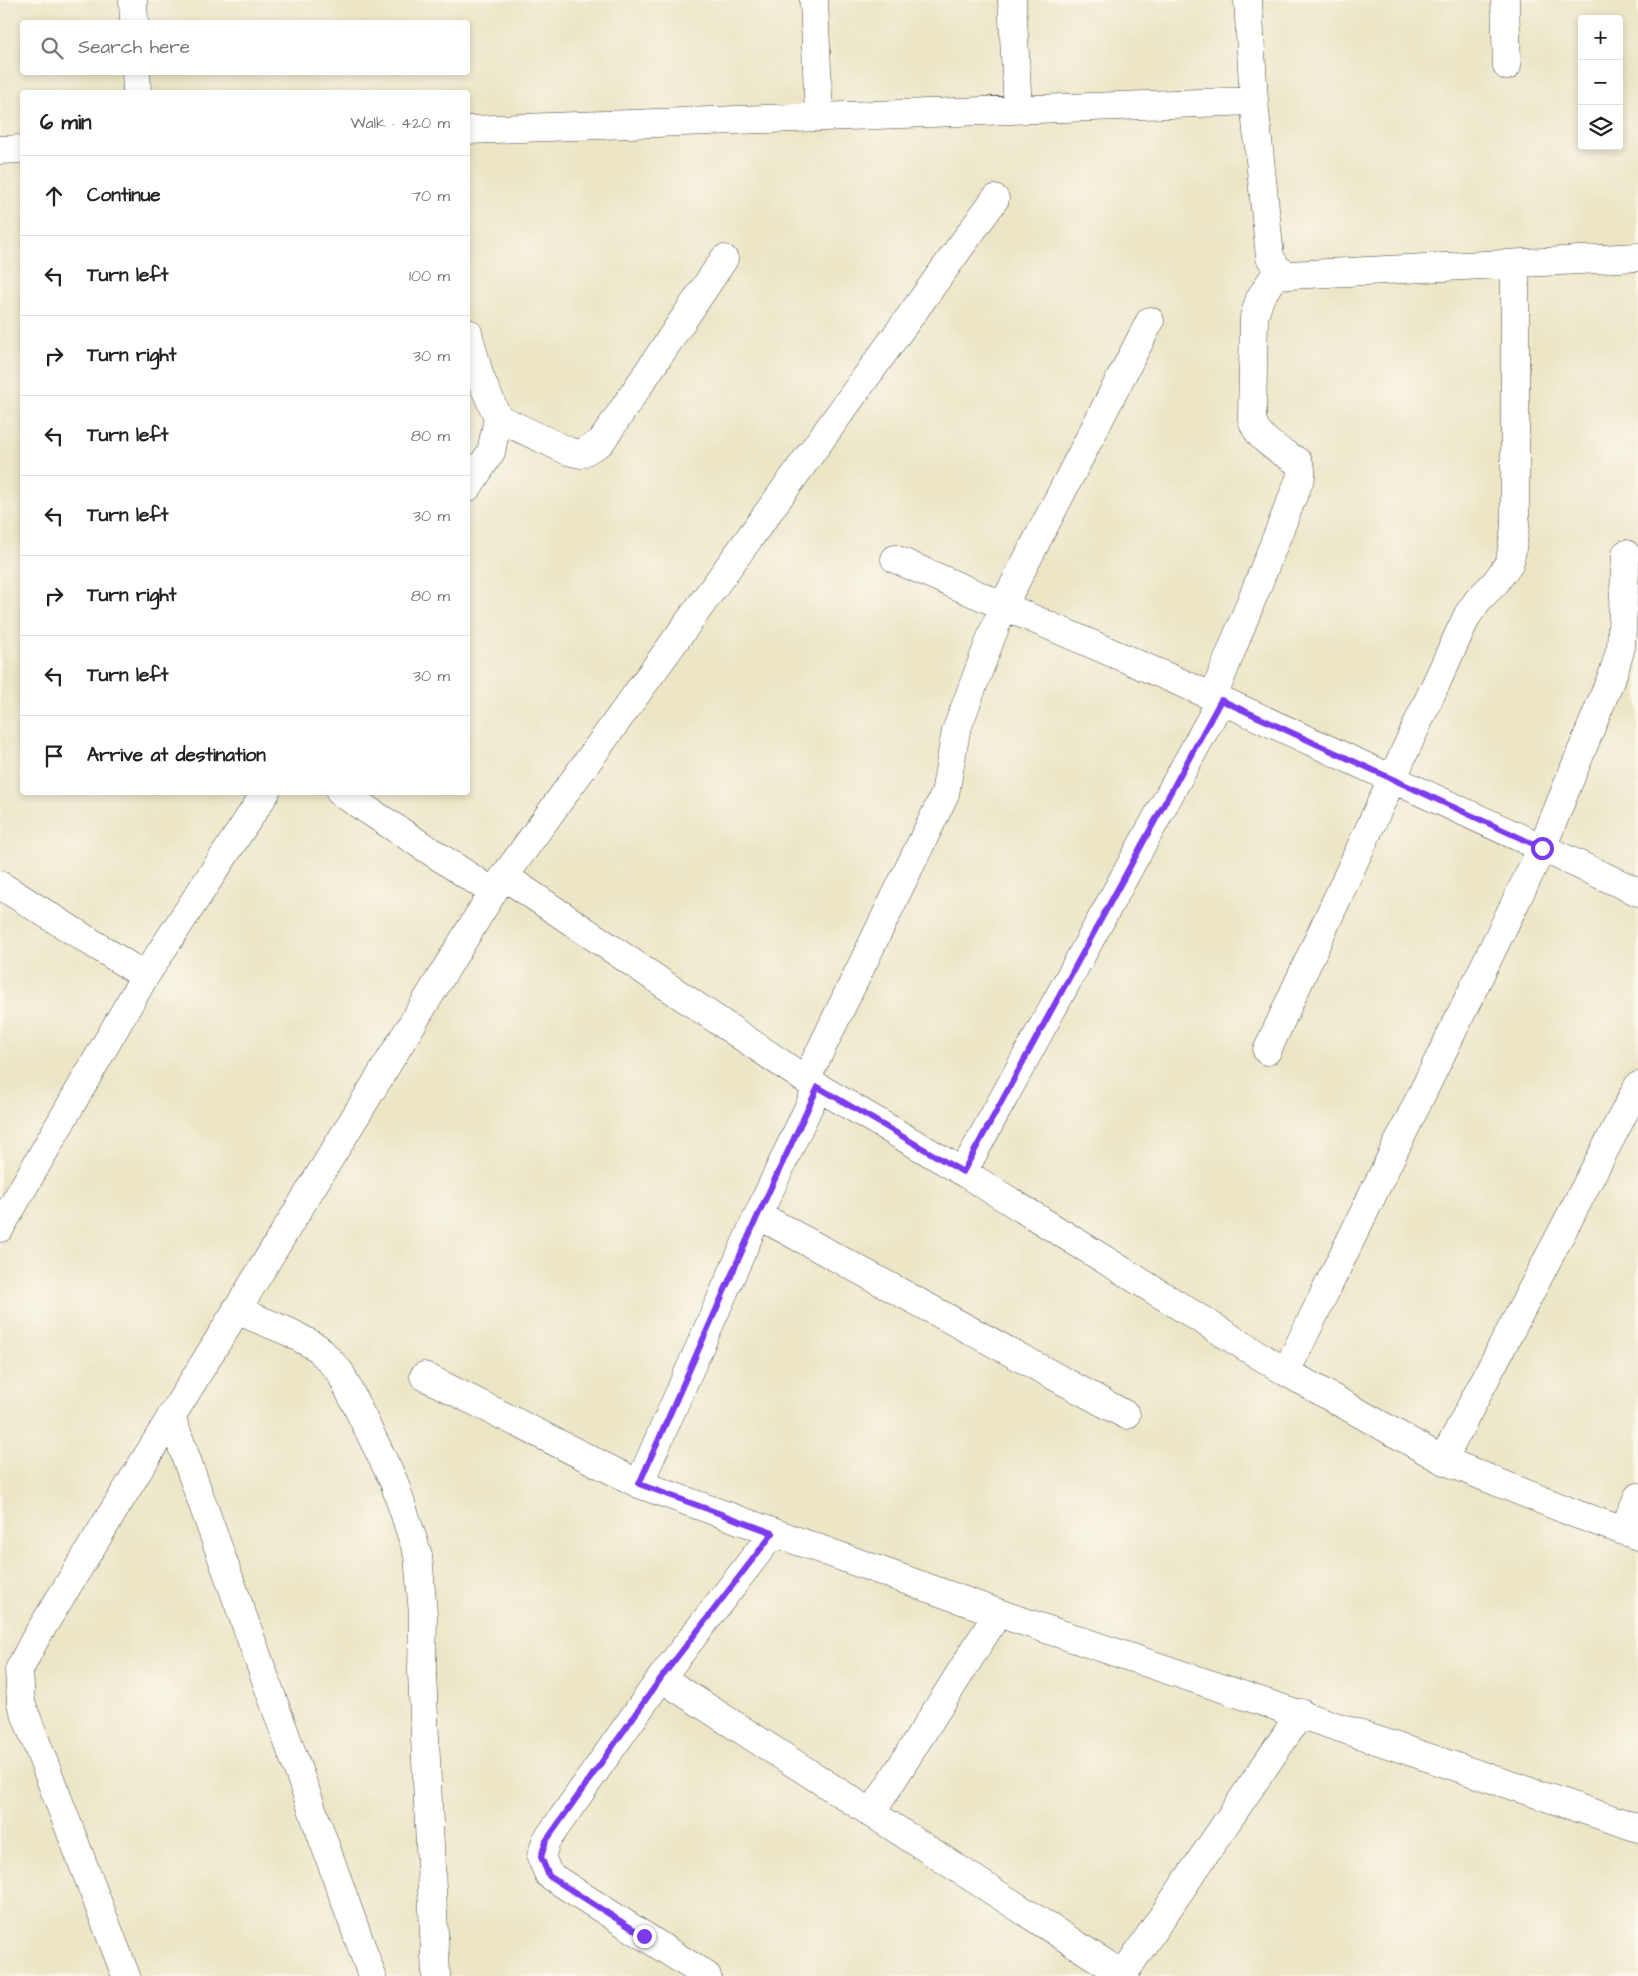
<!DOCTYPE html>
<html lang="en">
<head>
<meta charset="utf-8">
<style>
  :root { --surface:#fff; --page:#f6f6f6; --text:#222; --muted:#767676; --line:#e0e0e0 }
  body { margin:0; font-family:"Architects Daughter",sans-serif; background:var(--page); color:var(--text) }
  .controls { position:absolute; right:15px; top:15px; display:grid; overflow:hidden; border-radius:5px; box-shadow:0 2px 8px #0003 }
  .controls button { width:45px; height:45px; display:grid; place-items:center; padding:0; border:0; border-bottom:1px solid var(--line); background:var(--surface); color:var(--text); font:25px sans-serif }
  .stop { position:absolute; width:15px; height:15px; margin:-11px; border:4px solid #7c3aed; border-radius:50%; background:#fff }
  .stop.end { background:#7c3aed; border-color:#fff; box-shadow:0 1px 5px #0008 }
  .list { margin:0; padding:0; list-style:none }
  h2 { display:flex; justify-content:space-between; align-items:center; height:65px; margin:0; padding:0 20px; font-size:21px }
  h2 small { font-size:16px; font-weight:400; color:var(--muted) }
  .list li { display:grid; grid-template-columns:32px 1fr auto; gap:15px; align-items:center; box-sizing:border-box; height:80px; padding:0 20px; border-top:1px solid var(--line) }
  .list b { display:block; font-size:19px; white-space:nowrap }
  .list em { font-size:16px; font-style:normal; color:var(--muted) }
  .icon { flex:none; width:28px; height:28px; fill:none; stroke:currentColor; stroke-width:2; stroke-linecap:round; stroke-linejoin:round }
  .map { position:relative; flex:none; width:1638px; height:1976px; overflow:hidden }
  .search { position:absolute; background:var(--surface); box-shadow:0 2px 8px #0003; left:20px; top:20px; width:450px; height:55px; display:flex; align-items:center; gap:12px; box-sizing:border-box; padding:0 18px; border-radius:5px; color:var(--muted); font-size:19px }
  .panel { position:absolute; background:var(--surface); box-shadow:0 2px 8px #0003; left:20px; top:90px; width:450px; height:705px; border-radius:5px }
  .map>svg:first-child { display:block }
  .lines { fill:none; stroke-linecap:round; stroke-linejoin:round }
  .minor-casing { stroke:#484742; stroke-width:29 }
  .minor { stroke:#fff; stroke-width:28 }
  .route { stroke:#7c3aed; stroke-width:6 }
</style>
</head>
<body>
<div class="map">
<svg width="1638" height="1976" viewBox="0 0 1638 1976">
  <rect width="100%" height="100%" fill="#fbf7ec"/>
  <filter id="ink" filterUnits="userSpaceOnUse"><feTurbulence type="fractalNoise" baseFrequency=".02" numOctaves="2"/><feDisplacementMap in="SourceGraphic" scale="10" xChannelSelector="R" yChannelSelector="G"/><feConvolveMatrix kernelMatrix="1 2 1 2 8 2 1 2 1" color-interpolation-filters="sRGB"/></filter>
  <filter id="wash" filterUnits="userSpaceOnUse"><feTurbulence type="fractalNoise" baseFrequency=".0096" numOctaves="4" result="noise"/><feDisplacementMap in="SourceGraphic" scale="20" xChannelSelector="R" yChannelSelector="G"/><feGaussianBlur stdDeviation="1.12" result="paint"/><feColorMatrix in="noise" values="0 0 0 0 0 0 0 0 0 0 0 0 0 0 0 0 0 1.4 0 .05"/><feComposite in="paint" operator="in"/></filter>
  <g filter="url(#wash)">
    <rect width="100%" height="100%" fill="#ece6c7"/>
  </g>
  <g filter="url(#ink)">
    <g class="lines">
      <defs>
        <path id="minor" d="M133,0L134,22
          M814,0L819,117
          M1012,0L1018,109
          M1248,0L1254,101L1270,257L1278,270L1289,275L1638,257
          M1505,0L1507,66
          M136,72L137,92
          M468,130L1254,101
          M0,150L22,149
          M468,333L480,377L498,418L491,452L468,487
          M498,418L568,451L580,454L601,442L724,259
          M895,559L1221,700L1638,892
          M1213,697L1301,476V469L1298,462C1281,451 1257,440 1252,419L1254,317L1260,298L1278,270
          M340,792L493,892
          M504,876L806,1080L963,1172L1286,1372L1443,1460L1576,1514L1638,1536
          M0,885L145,976
          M1267,1051L1467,616L1478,600L1495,583L1510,562L1515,527V264
          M806,1080L945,794L956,731L1003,606L1150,321
          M963,1172L1221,700
          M758,1215L1126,1415
          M0,1228L145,976L266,792
          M236,1310L289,1332L318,1348L340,1372L394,1482L418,1555L423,1614L422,1673L436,1976
          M1286,1372L1542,848L1614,671L1621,647L1626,554
          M424,1376L639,1484L998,1613L1638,1828
          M171,1416L372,1976
          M1443,1460L1638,1086
          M639,1484L758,1215L818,1087
          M1623,1531L1638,1497
          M661,1678L1125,1976
          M871,1814L998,1613
          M126,1976L21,1703L19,1670L35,1639L493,892L995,199
          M707,1976L549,1875L541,1857L546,1841L661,1678L773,1533
          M1122,1976L1301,1713"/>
      </defs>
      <use href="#minor" class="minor-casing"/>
      <use href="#minor" class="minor"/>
    </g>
  </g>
  <g class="lines" filter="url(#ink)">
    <path class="route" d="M644,1936L549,1876L541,1857L546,1841L661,1678L773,1533L639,1484L758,1215L818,1087L963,1172L1221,700L1542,848"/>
  </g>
</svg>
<div class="controls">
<button>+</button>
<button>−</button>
<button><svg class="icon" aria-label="layers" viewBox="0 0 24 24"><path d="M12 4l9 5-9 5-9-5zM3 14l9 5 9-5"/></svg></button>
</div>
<div class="stop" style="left:1542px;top:848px"></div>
<div class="stop end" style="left:644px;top:1936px"></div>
<div class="search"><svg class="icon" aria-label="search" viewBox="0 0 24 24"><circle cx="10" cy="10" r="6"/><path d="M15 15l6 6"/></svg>Search here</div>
<section class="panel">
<h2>6 min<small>Walk · 420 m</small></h2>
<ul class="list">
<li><svg class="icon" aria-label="ahead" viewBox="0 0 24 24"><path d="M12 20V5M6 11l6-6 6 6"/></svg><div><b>Continue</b></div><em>70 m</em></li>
<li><svg class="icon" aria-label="left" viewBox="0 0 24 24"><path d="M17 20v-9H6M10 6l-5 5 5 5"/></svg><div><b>Turn left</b></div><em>100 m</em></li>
<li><svg class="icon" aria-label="right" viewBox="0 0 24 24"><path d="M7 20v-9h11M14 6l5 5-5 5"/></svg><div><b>Turn right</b></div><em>30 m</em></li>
<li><svg class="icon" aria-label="left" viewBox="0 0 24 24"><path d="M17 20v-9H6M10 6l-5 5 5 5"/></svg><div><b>Turn left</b></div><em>80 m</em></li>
<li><svg class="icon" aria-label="left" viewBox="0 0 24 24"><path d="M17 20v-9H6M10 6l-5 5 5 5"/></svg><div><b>Turn left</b></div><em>30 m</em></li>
<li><svg class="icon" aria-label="right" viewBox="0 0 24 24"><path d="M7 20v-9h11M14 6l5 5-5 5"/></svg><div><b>Turn right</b></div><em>80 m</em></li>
<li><svg class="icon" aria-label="left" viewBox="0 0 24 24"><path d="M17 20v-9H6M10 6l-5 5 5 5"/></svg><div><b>Turn left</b></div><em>30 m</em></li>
<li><svg class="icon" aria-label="arrive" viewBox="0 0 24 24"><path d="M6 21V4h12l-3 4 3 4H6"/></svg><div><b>Arrive at destination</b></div></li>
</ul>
</section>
</div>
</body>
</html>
